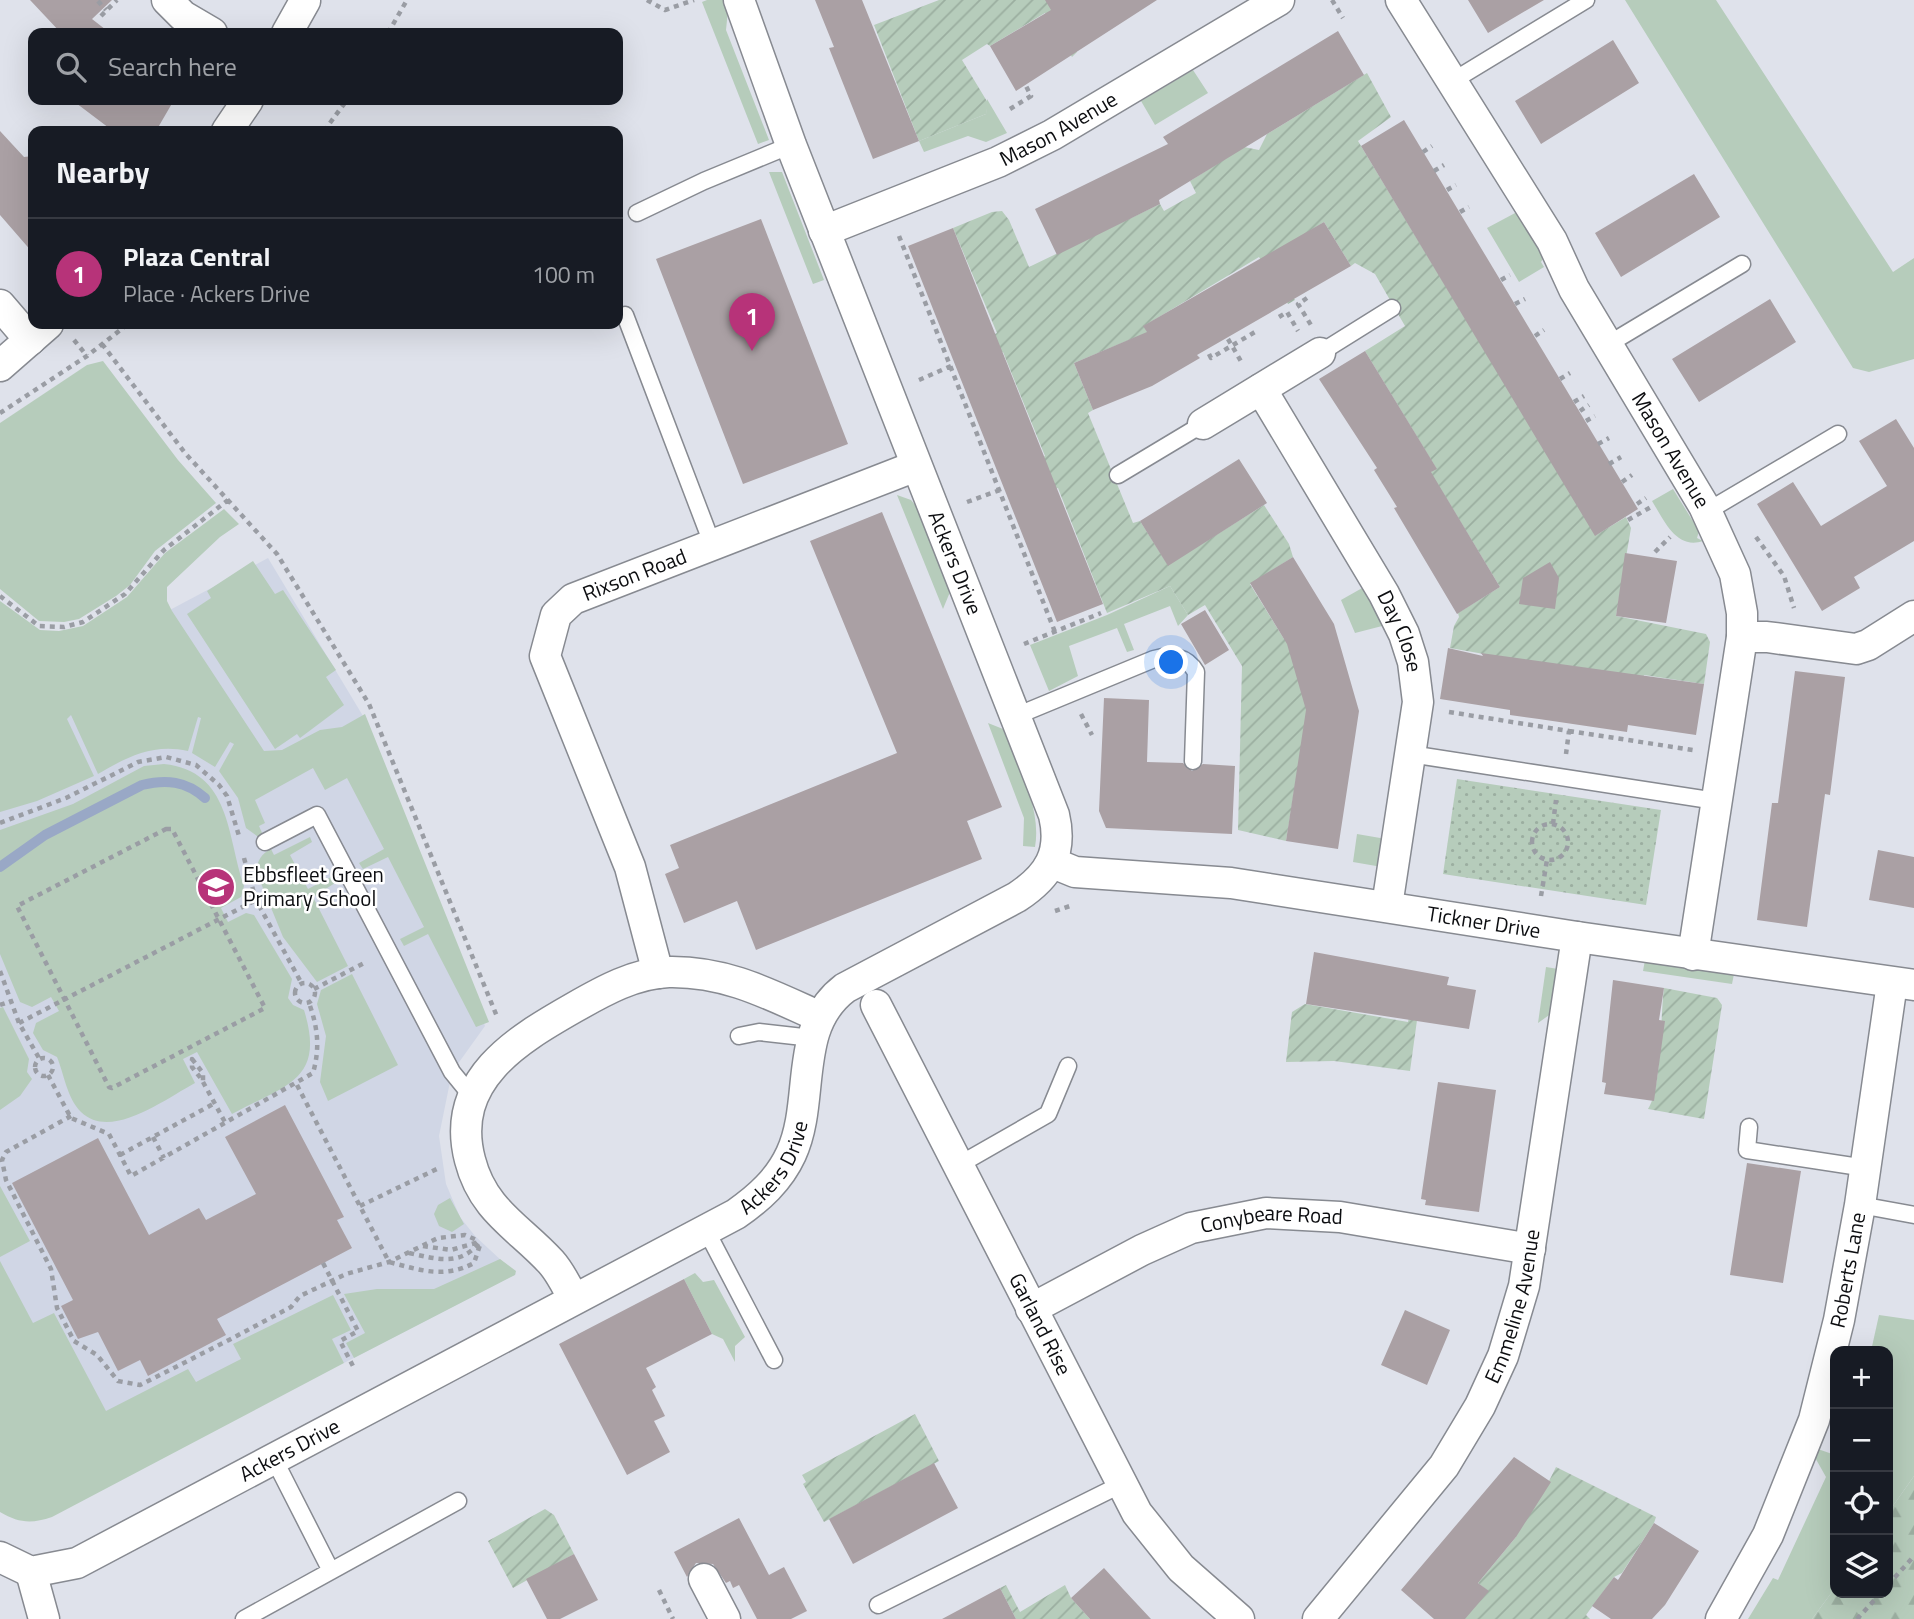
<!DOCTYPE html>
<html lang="en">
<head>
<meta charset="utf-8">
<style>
  :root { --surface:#171b24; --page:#242831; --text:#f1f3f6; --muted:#9ea1a6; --line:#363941; --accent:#b73379 }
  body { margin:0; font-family:"Titillium Web",sans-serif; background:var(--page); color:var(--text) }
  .controls { position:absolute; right:21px; bottom:21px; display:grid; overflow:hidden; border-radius:14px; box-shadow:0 7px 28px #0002 }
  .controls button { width:63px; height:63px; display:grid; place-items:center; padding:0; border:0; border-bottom:2px solid var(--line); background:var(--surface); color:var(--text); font:35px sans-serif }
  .you { position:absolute; left:1172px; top:663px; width:24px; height:24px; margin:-18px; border:5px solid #fff; border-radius:50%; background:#1a73e8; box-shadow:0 0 0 10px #1a73e833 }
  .badge { display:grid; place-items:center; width:46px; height:46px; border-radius:50%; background:var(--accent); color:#fff; font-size:23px; font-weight:700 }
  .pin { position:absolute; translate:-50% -58px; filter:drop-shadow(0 2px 4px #0008) }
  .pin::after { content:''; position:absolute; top:37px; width:24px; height:21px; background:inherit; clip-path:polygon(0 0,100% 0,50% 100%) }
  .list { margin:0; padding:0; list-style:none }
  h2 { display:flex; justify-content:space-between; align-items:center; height:91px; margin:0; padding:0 28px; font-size:30px }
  h2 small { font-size:23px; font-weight:400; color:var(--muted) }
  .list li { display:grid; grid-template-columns:46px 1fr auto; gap:21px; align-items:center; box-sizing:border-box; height:112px; padding:0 28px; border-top:2px solid var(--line) }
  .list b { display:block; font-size:26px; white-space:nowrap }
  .list p { margin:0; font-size:23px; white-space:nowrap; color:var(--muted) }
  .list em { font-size:23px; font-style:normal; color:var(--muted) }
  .icon { flex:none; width:38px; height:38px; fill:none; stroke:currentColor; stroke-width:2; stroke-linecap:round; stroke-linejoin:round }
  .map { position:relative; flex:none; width:1914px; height:1619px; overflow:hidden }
  .search { position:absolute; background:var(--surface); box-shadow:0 7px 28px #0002; left:28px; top:28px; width:595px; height:77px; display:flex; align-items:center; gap:18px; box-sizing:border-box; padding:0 24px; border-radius:14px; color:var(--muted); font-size:26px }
  .panel { position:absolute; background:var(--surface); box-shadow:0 7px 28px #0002; left:28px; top:126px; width:595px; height:203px; border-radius:14px }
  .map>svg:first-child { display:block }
  .built { fill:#d0d6e5 }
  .grass { fill:#b6ccbb }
  .forest { fill:url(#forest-firs) }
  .park { fill:url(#park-dots) }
  .garden { fill:url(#garden-furrows) }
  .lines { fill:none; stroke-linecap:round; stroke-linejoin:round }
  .stream { stroke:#99a8c6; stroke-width:10 }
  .building { fill:#aaa0a4 }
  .lane-casing { stroke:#878a91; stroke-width:19 }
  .street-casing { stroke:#878a91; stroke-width:33 }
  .path { stroke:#9a9da4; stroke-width:4.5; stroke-dasharray:5 5; stroke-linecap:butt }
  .lane { stroke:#fff; stroke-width:16 }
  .street { stroke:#fff; stroke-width:30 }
  .labels { text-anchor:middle; stroke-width:5; stroke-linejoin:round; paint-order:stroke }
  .street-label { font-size:21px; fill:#0c0d10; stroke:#fff }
  .poi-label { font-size:21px; fill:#0c0d10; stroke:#fff; text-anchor:start }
</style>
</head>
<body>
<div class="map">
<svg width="1914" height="1619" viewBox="0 0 1914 1619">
  <defs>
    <pattern id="forest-firs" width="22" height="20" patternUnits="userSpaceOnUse" patternTransform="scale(1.75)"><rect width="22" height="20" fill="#b6ccbb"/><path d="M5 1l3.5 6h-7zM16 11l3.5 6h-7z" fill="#9baea0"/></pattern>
    <pattern id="park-dots" width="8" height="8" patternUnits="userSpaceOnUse" patternTransform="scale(1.75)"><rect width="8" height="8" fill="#b6ccbb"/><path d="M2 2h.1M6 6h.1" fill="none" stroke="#9baea0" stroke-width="1.8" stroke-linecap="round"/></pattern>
    <pattern id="garden-furrows" width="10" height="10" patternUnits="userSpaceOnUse" patternTransform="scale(1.75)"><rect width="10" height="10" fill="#b6ccbb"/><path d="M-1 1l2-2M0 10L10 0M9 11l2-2" fill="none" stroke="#9baea0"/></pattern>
  </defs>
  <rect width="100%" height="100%" fill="#dfe2eb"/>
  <path class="built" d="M268,558L369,726L485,1026L452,1072L439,1136L446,1184L460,1217L475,1236L516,1274L344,1363L332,1340L0,1478V748L134,629Z"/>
  <path class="grass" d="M707,0H729L726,30L769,140L758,144L702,2Z
    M1625,0H1716L1893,272L1914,258V359L1869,372L1853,368Z
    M1193,70L1208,93L1155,125L1141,101Z
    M987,99L1007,133L986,142L968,136L924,152L919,141L986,114Z
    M769,172H782L824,280L813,284Z
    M1517,212L1546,254L1541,262L1544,267L1519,282L1487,228Z
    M103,361L178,460L216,503L155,551L130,585L116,596L79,619L64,622L39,621L0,589V423L87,365Z
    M1673,489L1699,531L1697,538L1703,541C1676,550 1664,520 1652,501Z
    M897,495L911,500L916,506L950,592L943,609Z
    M224,509L239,524L220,537L167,587V601L172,611L264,751L282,750L320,730L342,727L365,714L489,1022L476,1027L428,934L404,946L400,939L424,927L388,857L363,869L359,863L384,849L347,778L325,790L313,768L255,800L265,823L259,826L263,835L257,836L246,828L238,798L219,771L234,744L230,742L215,767L192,753L201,718L198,717L188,751C153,743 127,757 98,774L71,715L67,719L94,776L37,801L0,812V601L40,630L59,631L83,626L127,597L165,553Z
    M253,561L275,594L283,590L336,670L326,677L344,705L300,738L297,734L275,749L187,614L211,598L207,591Z
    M1170,586L1188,615L1178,626L1170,606L1124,624L1134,650L1127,652L1117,628L1069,646L1078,676L1049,691L1030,645L1107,615Z
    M1364,587L1386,625L1355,633L1341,600Z
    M988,723L1003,729C1017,765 1042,807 1035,847L1023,846L1024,818Z
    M164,764C231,771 227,836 244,886L241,897L221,908L228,922L246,913L254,915L292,979L288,998L293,1005L304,1010C326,1081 285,1085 232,1114L197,1052L183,1059L195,1083C165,1099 111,1141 81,1112C67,1098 64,1074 57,1057L43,1050L33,1033L36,1023L59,1011L51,997L32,1007L20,1002L0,954V830L73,804L144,766Z
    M1357,834L1386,839L1382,867L1353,862Z
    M310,837L312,842L290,855L308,889L331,877L335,883L313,897L348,966L317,982L283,937L256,871C257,861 262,853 271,849L274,855Z
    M1645,960L1734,974L1732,984L1643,971Z
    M1546,967L1558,969L1552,1013L1538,1023Z
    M352,974L398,1065L328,1101L320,1082L326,1036L317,1004L321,990Z
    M3,1007L29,1059L27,1072L32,1079L20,1096L0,1110V1008Z
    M0,1186L30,1241L0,1257Z
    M450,1198L464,1224L452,1232L439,1226L434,1214L438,1205Z
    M500,1259L516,1271L515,1275L354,1358L346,1343L365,1333L344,1294L377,1289H434Z
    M0,1261L33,1323L54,1313L106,1411L188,1369L196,1382L241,1359L233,1344L333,1295L351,1330L332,1339L344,1363L52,1517C31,1524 19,1523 0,1512Z
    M695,1273L703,1282L714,1280L745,1337L735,1346V1362L723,1339L712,1334L684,1279Z
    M1879,1315L1914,1320V1476L1888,1513V1351H1871Z
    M1815,1448L1835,1455V1588L1812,1619H1748L1773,1578L1778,1580L1826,1477L1813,1454Z"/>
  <path class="forest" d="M1914,1476V1619H1812L1835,1588V1593H1888V1513Z"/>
  <path class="park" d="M1457,779L1661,810L1646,905L1443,874Z"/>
  <path class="garden" d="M939,0H1051L1077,52L1072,57L1045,13L990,46L987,44L962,60L988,103L986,114L919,141L874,25Z
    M1367,73L1391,117L1358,141L1596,535L1626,517L1631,528L1616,616L1706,634L1710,642L1704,684L1644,675L1642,682L1450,648L1454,626L1459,617L1458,613L1500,587L1437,483L1424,477L1436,468L1365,351L1405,326L1375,274L1355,263L1351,266L1324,222L1269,256L1295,300L1288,304L1259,257L1144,326L1154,344L1134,338L1074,363L1093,410L1088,413L1133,523L1140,521L1168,565L1264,505L1289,544L1293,557L1250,584L1284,639L1316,619L1307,712L1286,841L1238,830L1242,666L1205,605L1188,615L1170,586L1107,613L1058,488L1038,496L1014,470L1045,456L1003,352L991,356L984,339L997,333L953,228L992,212L1002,211L1009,220L1029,267L1160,204L1164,211L1196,193L1190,181L1244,147L1259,150L1267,134Z
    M1664,988L1717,998L1722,1005L1704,1119L1648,1109C1662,1089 1660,1018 1664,988Z
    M1305,1004L1408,1022L1410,1012L1418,1013L1410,1071L1334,1061L1286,1062L1292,1012Z
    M915,1414L939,1461L824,1522L803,1484L806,1482L802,1475Z
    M1556,1467L1656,1517L1654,1523L1622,1573L1614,1577L1586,1615L1590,1619H1464L1488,1591L1478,1583L1516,1537L1499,1509L1549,1481Z
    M545,1509L554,1515L574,1554L513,1588L488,1541Z
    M1006,1585L1020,1612L1065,1585L1071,1598L1090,1619H1016L1000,1588Z"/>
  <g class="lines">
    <path class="stream" d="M0,867L45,835L142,785C166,779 186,781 205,798"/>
  </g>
  <path class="building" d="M30,0H112L92,19L110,33H61Z
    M815,0H862L919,141L873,159L829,48L834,47Z
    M1045,0H1157L1016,91L990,46L1051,10Z
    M1468,0H1544L1488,33Z
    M1338,31L1364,75L1159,200L1160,204L1057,255L1035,209L1168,144L1163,137Z
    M1613,40L1639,83L1541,144L1515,101Z
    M72,100H174L156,131H113Z
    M1404,120L1638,509L1595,536L1361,146Z
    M0,131L24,157L33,156V253L0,215Z
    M1694,174L1720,217L1621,277L1595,233Z
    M761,219L848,444L743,484L656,259Z
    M1324,222L1351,266L1197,355L1200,358L1152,386L1093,410L1074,363L1147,332L1143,326Z
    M953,228L1103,604L1057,622L908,246Z
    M1770,299L1796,342L1699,402L1672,359Z
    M1365,351L1437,469L1431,472L1500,587L1457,614L1394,508L1397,507L1374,470L1377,468L1319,379Z
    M1896,419L1914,448V541L1854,577L1860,588L1822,611L1757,504L1793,482L1821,526L1887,486L1859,441Z
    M1239,459L1267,503L1168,566L1140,521Z
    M882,512L1002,807L967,821L982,859L756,950L737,901L684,923L665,874L679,868L670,845L897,753L810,541Z
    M1625,553L1677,561L1666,623L1616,616Z
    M1293,557L1334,624L1359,711L1338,849L1286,841L1306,710L1287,644L1250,583Z
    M1550,562L1559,578L1555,609L1519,604L1523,578Z
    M1205,610L1229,650L1205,665L1181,624Z
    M1448,648L1483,656L1481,653L1704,684L1696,735L1628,725L1627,732L1539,719L1510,715V710L1440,699Z
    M1795,671L1845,677L1830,795L1825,794L1807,927L1757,920L1772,803H1778Z
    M1104,698L1149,700L1147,762L1183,763L1192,771L1203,764L1235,766L1232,834L1106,828L1099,811Z
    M1878,850L1914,857V908L1869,900Z
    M1314,952L1449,977L1447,985L1476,990L1469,1029L1306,1004Z
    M1613,980L1664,988L1659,1020L1665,1021L1654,1101L1604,1094L1606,1083L1602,1082Z
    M1438,1082L1496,1090L1479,1212L1425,1205L1426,1200L1421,1199Z
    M285,1105L344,1217L337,1220L352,1248L217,1319L226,1335L148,1376L140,1360L118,1371L98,1332L78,1339L61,1306L73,1300L12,1183L98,1138L149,1235L199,1208L206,1220L256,1194L225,1137Z
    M1747,1163L1801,1171L1783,1283L1730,1275Z
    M684,1279L712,1334L646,1368L656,1387L652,1390L665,1416L654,1421L670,1452L627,1475L559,1344Z
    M1405,1310L1450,1330L1427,1385L1381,1365Z
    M1514,1457L1551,1482L1516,1537L1478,1583L1489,1591L1465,1619H1434L1401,1590Z
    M934,1463L958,1508L853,1564L829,1519Z
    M739,1518L769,1575L784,1567L807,1611L791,1619H757L739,1585L733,1588L730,1581L726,1583L713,1564L696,1563L687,1577L674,1552Z
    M1654,1523L1699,1551L1665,1605L1652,1619H1611L1592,1606L1614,1577L1618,1580Z
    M574,1554L598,1600L560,1619H547L526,1579Z
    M1104,1568L1123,1589L1151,1619H1090L1071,1598Z
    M1000,1588L1016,1619H942Z"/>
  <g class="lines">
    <defs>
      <path id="lane" d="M1451,82L1586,0
        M637,213L704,181L791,145
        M625,315L713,546
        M1607,345L1742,264
        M1320,353L1392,308
        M1118,475L1203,424
        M1706,512L1838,434
        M1016,716L1154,659C1171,654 1187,656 1196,672L1193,761
        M1410,754L1716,801
        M265,842L317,815L452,1072L474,1099
        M739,1036L759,1032L812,1038
        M1749,1127L1747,1150L1866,1168
        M957,1166L1048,1114L1068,1066
        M1860,1205L1914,1215
        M706,1230L774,1360
        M274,1459L331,1571
        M878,1605L1122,1484
        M244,1619L458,1501"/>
      <g id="street">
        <path d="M167,0L183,16L212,33"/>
        <path id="s1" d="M1401,0L1552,241L1574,289L1704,506L1735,574L1742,613V637L1693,955"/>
        <path d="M287,33L305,1"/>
        <path d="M227,131L248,100"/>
        <path id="s2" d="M824,231L998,162L1052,135L1279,0"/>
        <path d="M0,305L30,340"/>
        <path d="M0,366L48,324"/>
        <path id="s3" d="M1261,389L1384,594L1404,634L1413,662L1418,702L1387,906"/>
        <path d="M1203,424L1320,353"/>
        <path d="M1742,637H1767L1856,649L1868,645L1914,616"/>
        <path id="s4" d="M1053,863L1075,872L1231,883L1577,937L1914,985"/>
        <path id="s5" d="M658,973L630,867L545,656L556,615L573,599L916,466"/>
        <path id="s6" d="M876,1005L1137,1513L1181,1568L1239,1619"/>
        <path d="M573,1298C567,1286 560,1272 551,1262C519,1227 483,1211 470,1160C449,1080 517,1040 575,1007C603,991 635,973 669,972C726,971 769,994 820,1017"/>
        <path id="s7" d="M1031,1309L1142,1250L1191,1228L1266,1213L1340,1217L1530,1249"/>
        <path id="s8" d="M0,1557L31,1572L77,1563L736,1214C759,1198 779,1180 791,1154C816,1100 792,1028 845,988L1017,897C1049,876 1063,853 1054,815L791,145L739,0"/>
        <path d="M31,1572L44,1619"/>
        <path d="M704,1579L725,1619"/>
        <path id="s9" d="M1318,1619L1444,1466L1480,1406L1503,1356L1524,1286L1577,937"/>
        <path id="s10" d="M1721,1619L1768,1535L1814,1420L1839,1320L1860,1205L1892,983"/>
      </g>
    </defs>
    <use href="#lane" class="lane-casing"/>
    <use href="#street" class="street-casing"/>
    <path class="path" d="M647,0L665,10L694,0
      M1332,0L1343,18
      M98,1L106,10
      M101,16L117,0
      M388,33L407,0
      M1010,109L1031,96L1026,86
      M324,131L347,100
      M1423,152L1432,146
      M1434,171L1444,165
      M1447,190L1456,185
      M1460,212L1469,207
      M899,236L1055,632
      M1501,280L1510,275
      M1307,298L1298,304L1311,325
      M1515,304L1525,299
      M1279,317L1287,312L1298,331
      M1535,336L1544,330
      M1228,339L1242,363
      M74,340L87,356
      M102,344L185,453L277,554L369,704L498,1019
      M1209,354L1211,358L1255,332
      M1560,379L1570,373
      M919,380L951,366
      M1574,402L1584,396
      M1580,411L1589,405
      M0,413L87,356L128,324
      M1586,421L1595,416
      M1598,444L1609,438
      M1609,464L1621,457
      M1622,482L1632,475
      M967,502L1000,490
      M1637,504L1646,498
      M1628,520L1651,507
      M1756,537L1784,576L1794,608
      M1655,552L1670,537
      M0,596L39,626L64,627L83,622L125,594L164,550L228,500
      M1024,644L1101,613
      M1449,712L1569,731L1566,754
      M1081,714L1092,735
      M1569,731L1693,750
      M0,823L66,798L138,762L166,757L196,765L219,785L227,796L239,836
      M1532 842a18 18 0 1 1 36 0a18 18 0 1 1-36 0Z
      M1553,824L1556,800
      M166,829H172L265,1008L112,1088L109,1087L17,906Z
      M244,858L256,900L302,984
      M1541,896L1547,860
      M1055,911L1073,905
      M0,971L19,1023L39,1058
      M295 993a10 10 0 1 1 20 0a10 10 0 1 1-20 0Z
      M314,989L366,962
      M0,1005L11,1001
      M19,1023L256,900
      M35 1067a9 9 0 1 1 18 0a9 9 0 1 1-18 0Z
      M192,1059L203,1073V1081L192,1067Z
      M48,1075L71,1118L109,1134L131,1176L313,1073C320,1048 318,1028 309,1003
      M203,1082L226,1124
      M297,1085L389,1262C420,1270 444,1279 474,1263L481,1242
      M71,1116L6,1152L2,1160L6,1180L51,1269L57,1308L74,1341L97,1355L118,1381L140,1385L229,1340L291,1307L300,1296L346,1274L389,1262L438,1238L465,1235L479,1241
      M153,1137L164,1158
      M120,1155L215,1103
      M360,1206L441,1167
      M423,1246L451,1250L479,1242
      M409,1253C437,1259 460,1267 480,1242
      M323,1263L358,1331L340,1341L354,1368
      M1888,1585L1914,1556
      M659,1590L673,1619
      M1857,1619L1881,1593"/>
    <use href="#lane" class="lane"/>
    <use href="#street" class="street"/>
  </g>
  <defs>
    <symbol id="school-disc" viewBox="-11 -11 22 22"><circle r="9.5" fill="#b73379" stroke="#fff"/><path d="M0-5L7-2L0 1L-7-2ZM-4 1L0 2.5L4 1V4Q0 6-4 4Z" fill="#fff"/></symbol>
  </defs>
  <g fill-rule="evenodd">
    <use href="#school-disc" x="194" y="865" width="44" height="44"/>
  </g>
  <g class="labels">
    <g class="street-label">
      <text dy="7" stroke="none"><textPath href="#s2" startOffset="256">Mason Avenue</textPath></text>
      <text dy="7" stroke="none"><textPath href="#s1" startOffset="525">Mason Avenue</textPath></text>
      <text transform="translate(955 563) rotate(68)" y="7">Ackers Drive</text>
      <text dy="7" stroke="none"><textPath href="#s5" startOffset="469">Rixson Road</textPath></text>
      <text dy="7" stroke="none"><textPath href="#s3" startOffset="280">Day Close</textPath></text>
      <text dy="7" stroke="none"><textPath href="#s4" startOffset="436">Tickner Drive</textPath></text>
      <text dy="7" stroke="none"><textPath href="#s8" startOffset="889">Ackers Drive</textPath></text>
      <text dy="7" stroke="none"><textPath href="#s7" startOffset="261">Conybeare Road</textPath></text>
      <text dy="7" stroke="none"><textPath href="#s10" startOffset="374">Roberts Lane</textPath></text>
      <text dy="7" stroke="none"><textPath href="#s9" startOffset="374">Emmeline Avenue</textPath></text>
      <text dy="7" stroke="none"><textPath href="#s6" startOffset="359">Garland Rise</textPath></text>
      <text dy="7" stroke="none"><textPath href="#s8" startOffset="322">Ackers Drive</textPath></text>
    </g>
    <g class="poi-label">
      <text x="243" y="882">Ebbsfleet Green<tspan x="243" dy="24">Primary School</tspan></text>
    </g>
  </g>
</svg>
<div class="controls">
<button>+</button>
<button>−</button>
<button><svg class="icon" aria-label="locate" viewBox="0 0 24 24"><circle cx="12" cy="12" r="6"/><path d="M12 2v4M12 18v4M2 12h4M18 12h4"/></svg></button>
<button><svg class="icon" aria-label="layers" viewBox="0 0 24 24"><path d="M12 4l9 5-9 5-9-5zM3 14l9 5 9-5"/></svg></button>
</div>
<div class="you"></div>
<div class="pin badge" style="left:752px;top:351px">1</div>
<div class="search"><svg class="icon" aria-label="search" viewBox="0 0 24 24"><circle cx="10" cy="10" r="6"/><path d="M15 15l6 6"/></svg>Search here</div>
<section class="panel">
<h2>Nearby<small></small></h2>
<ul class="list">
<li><span class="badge">1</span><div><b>Plaza Central</b><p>Place · Ackers Drive</p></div><em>100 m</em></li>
</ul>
</section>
</div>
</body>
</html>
